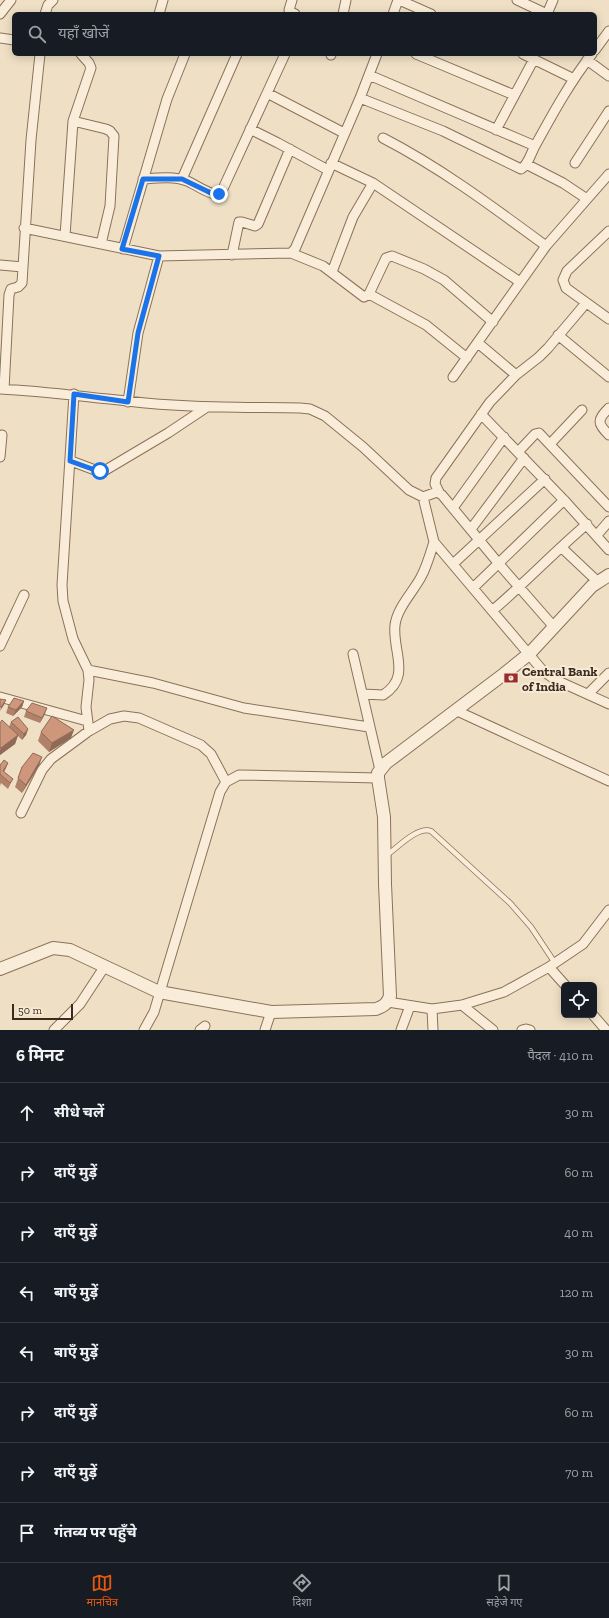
<!DOCTYPE html>
<html lang="hi">
<head>
<meta charset="utf-8">
<style>
  :root { --surface:#171b24; --page:#242831; --text:#f1f3f6; --muted:#9ea1a6; --line:#363941; --accent:#ea580c }
  body { margin:0; font-family:"Zilla Slab","Noto Sans Devanagari",serif; background:var(--page); color:var(--text) }
  .controls { position:absolute; right:12px; bottom:12px; display:grid; overflow:hidden; border-radius:6px; box-shadow:0 2px 10px #0003 }
  .controls button { width:36px; height:36px; display:grid; place-items:center; padding:0; border:0; border-bottom:1px solid var(--line); background:var(--surface); color:var(--text); font:20px sans-serif }
  .scale { position:absolute; left:12px; bottom:10px; width:61px; box-sizing:border-box; padding-left:4px; border:2px solid #3b2a1f; border-top:0; font-size:11px; line-height:14px; white-space:nowrap; color:#3b2a1f; -webkit-text-stroke:3px #f6ead5; paint-order:stroke }
  .stop { position:absolute; width:12px; height:12px; margin:-9px; border:3px solid #1a73e8; border-radius:50%; background:#fff }
  .stop.end { background:#1a73e8; border-color:#fff; box-shadow:0 1px 4px #0008 }
  .list { margin:0; padding:0; list-style:none }
  h2 { display:flex; justify-content:space-between; align-items:center; height:52px; margin:0; padding:0 16px; font-size:17px }
  h2 small { font-size:13px; font-weight:400; color:var(--muted) }
  .list li { display:grid; grid-template-columns:26px 1fr auto; gap:12px; align-items:center; box-sizing:border-box; height:60px; padding:0 16px; border-top:1px solid var(--line) }
  .list b { display:block; font-size:15px; white-space:nowrap }
  .list em { font-size:13px; font-style:normal; color:var(--muted) }
  .icon { flex:none; width:22px; height:22px; fill:none; stroke:currentColor; stroke-width:2; stroke-linecap:round; stroke-linejoin:round }
  .map { position:relative; flex:none; width:609px; height:1030px; overflow:hidden }
  .search { position:absolute; background:var(--surface); box-shadow:0 2px 10px #0003; left:12px; right:12px; top:12px; height:44px; display:flex; align-items:center; gap:10px; box-sizing:border-box; padding:0 14px; border-radius:6px; color:var(--muted); font-size:15px }
  .sheet { height:532px; background:var(--surface) }
  nav { display:flex; justify-content:space-around; align-items:center; box-sizing:border-box; height:56px; border-top:1px solid var(--line); background:var(--surface); font-size:11px; color:var(--muted) }
  nav a { display:grid; justify-items:center; gap:2px }
  nav .on { color:var(--accent) }
  .map>svg:first-child { display:block }
  .lines { fill:none; stroke-linecap:round; stroke-linejoin:round }
  .service-casing { stroke:#8b715b; stroke-width:6 }
  .minor-casing { stroke:#8b715b; stroke-width:11 }
  .tertiary-casing { stroke:#8b715b; stroke-width:14 }
  .service { stroke:#f9edd9; stroke-width:4.5 }
  .minor { stroke:#f9edd9; stroke-width:9 }
  .tertiary { stroke:#f9edd9; stroke-width:12 }
  .wall { fill:#b1826a }
  .shaded-wall { fill:#906a56 }
  .building { fill:#ce977b; stroke:#906a56 }
  .route { stroke:#1a73e8; stroke-width:5 }
  .labels { text-anchor:middle; stroke-width:4; stroke-linejoin:round; paint-order:stroke }
  .poi-label { font-size:13px; font-weight:bold; fill:#3b2a1f; stroke:#f6ead5; text-anchor:start }
</style>
</head>
<body>
<div class="map">
<svg width="609" height="1030" viewBox="0 0 609 1030">
  <rect width="100%" height="100%" fill="#efe0c5"/>
  <g class="lines">
    <defs>
      <path id="service" d="M387,855C398,847 418,826 431,831L510,903L531,927L555,963"/>
      <path id="minor" d="M292,0L289,10L291,12L295,14
        M399,0L431,14
        M517,0L547,14
        M0,14L11,0
        M45,14L48,5L53,0
        M159,14L163,0
        M343,14L346,0
        M393,14L398,0
        M547,14L553,0
        M0,38L14,40
        M595,50L609,31
        M416,54L514,95
        M523,54L574,79
        M331,55V54
        M587,60L609,76
        M369,75L535,146
        M267,93L344,133
        M360,98L443,131L521,169C528,165 531,153 535,146C552,115 570,82 592,54
        M73,121L106,129L110,131L114,136L110,206L101,244
        M250,129L278,143L328,170
        M496,130L534,59
        M383,138C441,168 493,207 546,246
        M331,163L373,183L520,282
        M575,163L609,111
        M526,164L563,183L587,199
        M143,179C157,178 173,176 187,181C195,184 213,198 221,193L285,54
        M182,179L237,54
        M24,228L159,256L291,253L295,249L360,98L377,54
        M609,231L567,271L563,280L566,288L609,319
        M65,236L73,121L91,68L89,63L81,54
        M123,249L167,99L185,54
        M291,253L323,266L364,297L369,294L386,258L392,256L424,269L444,280L493,322
        M232,255L239,222H242L255,226L258,224L290,149
        M0,265L23,267
        M332,272L353,217L373,183
        M369,294L426,325L467,358
        M558,335L609,377
        M478,343L516,375
        M453,377L546,246L609,174
        M0,389C43,391 85,397 127,401C184,408 242,407 300,408L310,409L325,416L363,447L409,490L423,497L437,492L442,495L499,564L554,627
        M4,389L9,295L11,289L18,287L22,283L31,140L40,54
        M74,394L62,585L63,601L73,639L88,670L89,680L86,707L89,731
        M128,402L138,333L159,256
        M609,408C597,420 597,423 609,435
        M481,414L564,500L609,550
        M550,444L582,410
        M518,452L535,434L539,433L609,507
        M0,457L2,435
        M71,461L95,470L104,471L168,433L207,407
        M439,492L435,484L436,478L490,402L516,375L539,357L548,348L586,303
        M423,497L434,542L543,671L556,680L609,704
        M453,508L504,437
        M471,529L524,458
        M597,535L609,521
        M561,547L597,581
        M453,564L545,479
        M473,588L564,500
        M492,611C525,583 554,552 587,524
        M0,646L24,595
        M353,654L380,770
        M88,670L153,683L244,708L369,727
        M363,694L383,695C412,677 392,651 395,625C397,608 413,592 421,577C427,566 430,554 434,542
        M588,694L609,673
        M0,697L87,721
        M455,710L609,781
        M21,813L42,770L51,759L89,731L110,719L124,716L139,718L201,745L211,754L226,782
        M549,967L565,985
        M388,1002L432,1009L462,1005L504,992L549,967L583,944L609,910
        M462,1005L493,1030
        M432,1009L433,1030
        M593,1015L606,1030
        M54,1030L80,1004L105,966
        M144,1030L154,1012L220,792L226,782L239,775L378,778
        M200,1030L205,1026
        M265,1030L271,1012
        M401,1030L410,1006
        M522,1030L526,1029L530,1030"/>
      <path id="tertiary" d="M0,969L53,948L70,950L159,992L271,1012L376,1009C384,1006 387,1004 390,996L385,884L384,817L378,778V773L386,763L504,674L529,654L592,586L609,575"/>
    </defs>
    <use href="#service" class="service-casing"/>
    <use href="#minor" class="minor-casing"/>
    <use href="#tertiary" class="tertiary-casing"/>
    <use href="#service" class="service"/>
    <use href="#minor" class="minor"/>
    <use href="#tertiary" class="tertiary"/>
  </g>
  <path class="wall" d="M24,701L22,707L13,716L6,713L8,707Z
    M26,711L45,714L40,723L24,717Z
    M11,722L28,729L26,735L22,740L18,736L15,744L0,755V723L9,727Z
    M41,732L71,738L49,752L38,741Z
    M8,763L4,772L13,779L8,789L1,783L0,786V765Z
    M39,766L22,793L15,787L22,767Z"/>
  <path class="shaded-wall" d="M6,700L4,705L0,711L1,707Z
    M24,701L22,707L13,716L16,710Z
    M47,708L45,714L40,723L42,718Z
    M28,729L26,735L22,740L24,734Z
    M74,730L71,738L49,752L52,743Z
    M18,735L15,744L0,755V751L1,748Z
    M42,757L39,766L22,793L26,785Z
    M8,763L6,768L1,777L3,771Z"/>
  <path class="building" d="M14,698L24,701L16,710L8,707Z
    M0,699L6,700L1,707H0Z
    M32,703L47,708L42,718L26,711Z
    M52,716L74,730L52,743L41,732Z
    M18,717L28,729L24,734L11,722Z
    M2,720L18,735L1,748L0,747V723Z
    M33,753L42,757L26,785L18,778L22,767Z
    M4,760L8,763L3,771L13,779L10,783L0,774V765Z"/>
  <g class="lines">
    <path class="route" d="M100,471L95,470L70,461L74,394L128,402L138,333L159,256L122,249L143,179H182L213,194H219"/>
  </g>
  <defs>
    <symbol id="bank-bare" viewBox="-9 -9 18 18"><path d="M-6-4H6V4H-6ZM0-2.3a2.3 2.3 0 1 0 0 4.6a2.3 2.3 0 1 0 0-4.6Z" fill="#9b2a33" stroke="#f6ead5" stroke-width="2.5" paint-order="stroke"/></symbol>
  </defs>
  <g fill-rule="evenodd">
    <use href="#bank-bare" x="501" y="668" width="20" height="20"/>
  </g>
  <g class="labels">
    <g class="poi-label">
      <text x="522" y="676">Central Bank<tspan x="522" dy="15">of India</tspan></text>
    </g>
  </g>
</svg>
<div class="controls">
<button><svg class="icon" aria-label="locate" viewBox="0 0 24 24"><circle cx="12" cy="12" r="6"/><path d="M12 2v4M12 18v4M2 12h4M18 12h4"/></svg></button>
</div>
<div class="scale">50 m</div>
<div class="stop" style="left:100px;top:471px"></div>
<div class="stop end" style="left:219px;top:194px"></div>
<div class="search"><svg class="icon" aria-label="search" viewBox="0 0 24 24"><circle cx="10" cy="10" r="6"/><path d="M15 15l6 6"/></svg>यहाँ खोजें</div>
</div>
<section class="sheet">
<h2>6 मिनट<small>पैदल · 410 m</small></h2>
<ul class="list">
<li><svg class="icon" aria-label="ahead" viewBox="0 0 24 24"><path d="M12 20V5M6 11l6-6 6 6"/></svg><div><b>सीधे चलें</b></div><em>30 m</em></li>
<li><svg class="icon" aria-label="right" viewBox="0 0 24 24"><path d="M7 20v-9h11M14 6l5 5-5 5"/></svg><div><b>दाएँ मुड़ें</b></div><em>60 m</em></li>
<li><svg class="icon" aria-label="right" viewBox="0 0 24 24"><path d="M7 20v-9h11M14 6l5 5-5 5"/></svg><div><b>दाएँ मुड़ें</b></div><em>40 m</em></li>
<li><svg class="icon" aria-label="left" viewBox="0 0 24 24"><path d="M17 20v-9H6M10 6l-5 5 5 5"/></svg><div><b>बाएँ मुड़ें</b></div><em>120 m</em></li>
<li><svg class="icon" aria-label="left" viewBox="0 0 24 24"><path d="M17 20v-9H6M10 6l-5 5 5 5"/></svg><div><b>बाएँ मुड़ें</b></div><em>30 m</em></li>
<li><svg class="icon" aria-label="right" viewBox="0 0 24 24"><path d="M7 20v-9h11M14 6l5 5-5 5"/></svg><div><b>दाएँ मुड़ें</b></div><em>60 m</em></li>
<li><svg class="icon" aria-label="right" viewBox="0 0 24 24"><path d="M7 20v-9h11M14 6l5 5-5 5"/></svg><div><b>दाएँ मुड़ें</b></div><em>70 m</em></li>
<li><svg class="icon" aria-label="arrive" viewBox="0 0 24 24"><path d="M6 21V4h12l-3 4 3 4H6"/></svg><div><b>गंतव्य पर पहुँचे</b></div></li>
</ul>
</section>
<nav>
<a class="on"><svg class="icon" aria-label="map" viewBox="0 0 24 24"><path d="M3 6l6-2 6 2 6-2v14l-6 2-6-2-6 2zM9 4v14M15 6v14"/></svg>मानचित्र</a>
<a><svg class="icon" aria-label="directions" viewBox="0 0 24 24"><path d="M12 3l9 9-9 9-9-9zM9 14v-3h6M13 9l2 2-2 2"/></svg>दिशा</a>
<a><svg class="icon" aria-label="saved" viewBox="0 0 24 24"><path d="M7 4h10v16l-5-4-5 4z"/></svg>सहेजे गए</a>
</nav>
</body>
</html>
